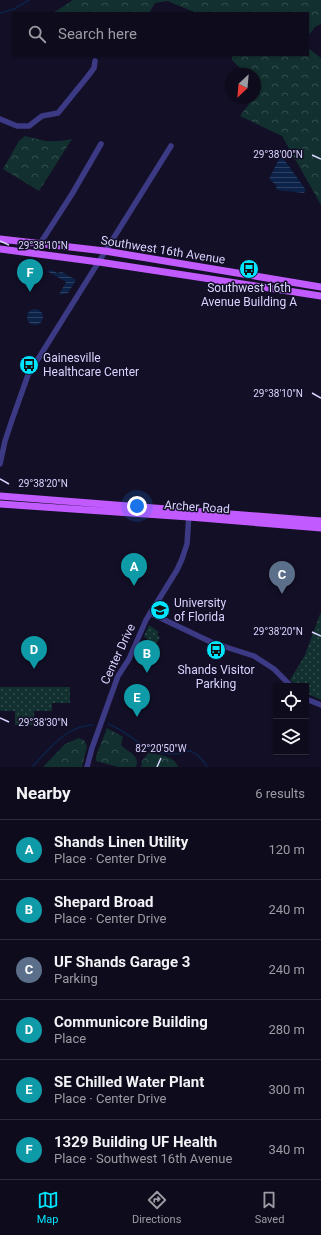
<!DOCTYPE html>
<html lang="en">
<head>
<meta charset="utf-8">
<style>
  :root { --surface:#0e0b1c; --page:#171425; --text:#f1f3f6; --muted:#9b9ba3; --line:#2e2b3b; --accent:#00e5ff }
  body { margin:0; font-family:Roboto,sans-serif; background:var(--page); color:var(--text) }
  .controls { position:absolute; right:12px; bottom:12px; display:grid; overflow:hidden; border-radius:0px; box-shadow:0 1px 3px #0004 }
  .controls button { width:36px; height:36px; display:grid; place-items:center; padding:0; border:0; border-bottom:1px solid var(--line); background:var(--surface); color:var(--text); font:20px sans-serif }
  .compass { position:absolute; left:225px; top:68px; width:36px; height:36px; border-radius:50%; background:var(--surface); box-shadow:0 1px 3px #0004; rotate:206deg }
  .you { position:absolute; left:137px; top:506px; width:14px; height:14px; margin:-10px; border:3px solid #fff; border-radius:50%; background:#1a73e8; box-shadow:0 0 0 6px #1a73e833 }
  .badge { display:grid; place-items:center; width:26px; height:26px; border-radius:50%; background:var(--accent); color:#fff; font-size:13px; font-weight:700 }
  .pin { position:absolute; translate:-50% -33px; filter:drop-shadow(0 1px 2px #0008) }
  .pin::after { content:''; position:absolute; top:21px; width:14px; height:12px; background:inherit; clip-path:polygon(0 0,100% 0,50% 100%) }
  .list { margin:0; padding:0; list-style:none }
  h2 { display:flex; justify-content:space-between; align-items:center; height:52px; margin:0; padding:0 16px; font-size:17px }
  h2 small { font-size:13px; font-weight:400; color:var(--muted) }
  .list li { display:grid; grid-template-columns:26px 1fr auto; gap:12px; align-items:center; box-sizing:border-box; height:60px; padding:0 16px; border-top:1px solid var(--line) }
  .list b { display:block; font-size:15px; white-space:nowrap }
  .list p { margin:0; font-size:13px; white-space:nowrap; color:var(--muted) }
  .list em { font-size:13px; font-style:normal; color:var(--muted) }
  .icon { flex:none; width:22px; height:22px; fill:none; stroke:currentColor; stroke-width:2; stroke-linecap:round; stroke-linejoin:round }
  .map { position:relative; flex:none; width:321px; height:767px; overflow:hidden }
  .search { position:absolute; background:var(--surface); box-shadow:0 1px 3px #0004; left:12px; right:12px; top:12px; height:44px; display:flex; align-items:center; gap:10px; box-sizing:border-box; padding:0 14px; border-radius:0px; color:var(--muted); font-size:15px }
  .sheet { height:412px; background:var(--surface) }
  nav { display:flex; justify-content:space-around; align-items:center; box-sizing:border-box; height:56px; border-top:1px solid var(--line); background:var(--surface); font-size:11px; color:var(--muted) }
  nav a { display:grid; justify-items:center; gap:2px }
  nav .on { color:var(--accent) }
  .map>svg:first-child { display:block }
  .green { fill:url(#green-dots) }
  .forest { fill:url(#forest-crowns) }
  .water { fill:url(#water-rules) }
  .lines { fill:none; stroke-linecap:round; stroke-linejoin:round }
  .stream { stroke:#0c2248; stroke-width:1.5 }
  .minor { stroke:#3d3a85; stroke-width:5.5 }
  .major { stroke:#c25bff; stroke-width:7 }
  .ticks { fill:none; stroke:#d9d4ff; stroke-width:1.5 }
  .labels { text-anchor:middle; stroke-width:3; stroke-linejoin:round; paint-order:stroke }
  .street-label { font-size:12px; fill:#d9d4ff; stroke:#130f26 }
  .poi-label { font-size:12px; fill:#d9d4ff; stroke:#130f26 }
  .ticks-label { font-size:10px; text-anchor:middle; fill:#d9d4ff; stroke:#130f26; stroke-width:3; stroke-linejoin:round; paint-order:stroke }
</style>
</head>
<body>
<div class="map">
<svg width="321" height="767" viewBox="0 0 321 767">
  <defs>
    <pattern id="green-dots" width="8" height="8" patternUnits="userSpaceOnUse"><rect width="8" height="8" fill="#12302f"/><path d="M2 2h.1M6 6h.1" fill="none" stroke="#344d4e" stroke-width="1.8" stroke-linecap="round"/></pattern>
    <pattern id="forest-crowns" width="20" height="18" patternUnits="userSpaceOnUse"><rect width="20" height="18" fill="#12302f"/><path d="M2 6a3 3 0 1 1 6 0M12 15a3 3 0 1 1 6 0" fill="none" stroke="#344d4e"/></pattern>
    <pattern id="water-rules" width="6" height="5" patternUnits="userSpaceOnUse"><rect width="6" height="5" fill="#0c2248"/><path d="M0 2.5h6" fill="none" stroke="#2f4163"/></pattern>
  </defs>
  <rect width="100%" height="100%" fill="#130f26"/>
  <path class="green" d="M320,614H321V700L306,693V686H297L290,680L305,655Z
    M149,625L159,632L157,635L160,637L157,643L154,646L144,636Z
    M0,687H70V703H52V711H34V725H15V711H0Z"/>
  <path class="forest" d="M73,0H321V24L315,27L308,36V13H197L167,1L155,3L149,13H53Z
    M308,48L321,58V205L282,136L240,116L249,104L251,98H255V74H246L232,60V55H308Z
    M25,136L45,141H61L72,139L39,191L3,169L19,141Z
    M107,728L123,737L121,745C128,752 141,756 136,767H118L96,761V756Z
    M79,738L84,740L87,746L82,767H43L65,744Z
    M149,752C160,756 174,755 178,767H141L142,761Z"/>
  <path class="water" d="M283,158L306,190L304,193L277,190L276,185L269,179L279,159Z
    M52,270L57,273L62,272L76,280L68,293L59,295L66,282L47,271Z
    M27 317a8 8 0 1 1 16 0a8 8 0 1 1-16 0Z"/>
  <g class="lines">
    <path class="stream" d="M0,13L14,9L29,0
      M108,724C128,731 141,749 162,753C168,754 175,755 181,753C184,753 186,751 189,751C196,752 204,761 207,767
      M32,767C50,749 65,726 93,725"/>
    <path class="minor" d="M0,119L17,126H29L42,116L58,113L88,76L94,68L95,61
      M34,253L72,194L101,144
      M0,464L5,441L12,420L28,375L171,146
      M150,613L213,643L254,656L274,669L291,686
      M306,699L321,705
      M87,767L92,748L118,676L129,659L146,620L177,570L182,559L187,544L189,514"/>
    <path class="major" d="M0,239L105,251L321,287
      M0,249L99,262L321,296
      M0,496L321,521
      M0,504L189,517L321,528"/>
  </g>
  <path class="ticks" d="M312,155L321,159M0,241L9,245M312,393L321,398M0,479L9,484M312,632L321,636M0,718L9,722M157,767L161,758"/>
  <defs>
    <symbol id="bus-disc" viewBox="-11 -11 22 22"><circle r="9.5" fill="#00e5ff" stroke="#130f26"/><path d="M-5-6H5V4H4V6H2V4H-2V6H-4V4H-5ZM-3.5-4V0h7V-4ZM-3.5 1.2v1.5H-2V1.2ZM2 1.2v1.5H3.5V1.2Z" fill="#111"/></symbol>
    <symbol id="university-disc" viewBox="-11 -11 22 22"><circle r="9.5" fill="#00e5ff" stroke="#130f26"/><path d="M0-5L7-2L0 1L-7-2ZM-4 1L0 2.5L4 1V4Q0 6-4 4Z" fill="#111"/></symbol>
  </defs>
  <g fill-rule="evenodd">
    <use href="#bus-disc" x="238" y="258" width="22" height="22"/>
    <use href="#bus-disc" x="18" y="354" width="22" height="22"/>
    <use href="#university-disc" x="149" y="599" width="22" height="22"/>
    <use href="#bus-disc" x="205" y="639" width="22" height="22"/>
  </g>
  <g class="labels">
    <g class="street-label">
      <text transform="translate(163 250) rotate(9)" y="4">Southwest 16th Avenue</text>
      <text transform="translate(197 507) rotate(4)" y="4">Archer Road</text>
      <text transform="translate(118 654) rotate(-65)" y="4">Center Drive</text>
    </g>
    <g class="poi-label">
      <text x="249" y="292">Southwest 16th<tspan x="249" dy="14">Avenue Building A</tspan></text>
      <text x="43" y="362" text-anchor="start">Gainesville<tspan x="43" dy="14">Healthcare Center</tspan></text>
      <text x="174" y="607" text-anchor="start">University<tspan x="174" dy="14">of Florida</tspan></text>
      <text x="216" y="674">Shands Visitor<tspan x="216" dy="14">Parking</tspan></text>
    </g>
  </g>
  <g class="ticks-label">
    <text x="278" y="158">29°38'00"N</text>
    <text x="43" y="249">29°38'10"N</text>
    <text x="278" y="397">29°38'10"N</text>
    <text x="43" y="487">29°38'20"N</text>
    <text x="278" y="635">29°38'20"N</text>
    <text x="43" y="726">29°38'30"N</text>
    <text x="161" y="752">82°20'50"W</text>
  </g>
</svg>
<div class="controls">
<button><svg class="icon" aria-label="locate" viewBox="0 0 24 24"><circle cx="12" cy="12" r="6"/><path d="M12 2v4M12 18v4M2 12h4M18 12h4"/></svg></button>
<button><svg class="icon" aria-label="layers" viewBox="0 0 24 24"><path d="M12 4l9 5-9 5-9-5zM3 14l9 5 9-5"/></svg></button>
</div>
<svg class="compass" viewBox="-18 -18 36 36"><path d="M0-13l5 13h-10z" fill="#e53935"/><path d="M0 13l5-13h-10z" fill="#9b9ba3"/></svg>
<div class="you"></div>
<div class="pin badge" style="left:134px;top:586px;background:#0f9aa8">A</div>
<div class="pin badge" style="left:147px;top:673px;background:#0f9aa8">B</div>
<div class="pin badge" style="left:282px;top:594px;background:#5c6f8a">C</div>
<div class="pin badge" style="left:34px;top:669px;background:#0f9aa8">D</div>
<div class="pin badge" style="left:137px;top:717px;background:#0f9aa8">E</div>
<div class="pin badge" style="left:30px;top:292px;background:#0f9aa8">F</div>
<div class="search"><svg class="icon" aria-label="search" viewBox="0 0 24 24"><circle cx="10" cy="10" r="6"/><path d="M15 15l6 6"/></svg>Search here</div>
</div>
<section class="sheet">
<h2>Nearby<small>6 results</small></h2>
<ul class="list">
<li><span class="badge" style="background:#0f9aa8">A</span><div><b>Shands Linen Utility</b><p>Place · Center Drive</p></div><em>120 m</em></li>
<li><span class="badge" style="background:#0f9aa8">B</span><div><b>Shepard Broad</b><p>Place · Center Drive</p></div><em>240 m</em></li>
<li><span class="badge" style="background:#5c6f8a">C</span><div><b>UF Shands Garage 3</b><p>Parking</p></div><em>240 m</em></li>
<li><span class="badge" style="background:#0f9aa8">D</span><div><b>Communicore Building</b><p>Place</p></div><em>280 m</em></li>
<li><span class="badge" style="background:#0f9aa8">E</span><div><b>SE Chilled Water Plant</b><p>Place · Center Drive</p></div><em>300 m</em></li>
<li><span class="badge" style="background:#0f9aa8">F</span><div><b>1329 Building UF Health</b><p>Place · Southwest 16th Avenue</p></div><em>340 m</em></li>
</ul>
</section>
<nav>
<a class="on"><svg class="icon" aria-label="map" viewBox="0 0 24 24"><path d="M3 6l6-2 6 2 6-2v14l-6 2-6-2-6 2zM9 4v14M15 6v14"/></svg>Map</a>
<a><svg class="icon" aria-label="directions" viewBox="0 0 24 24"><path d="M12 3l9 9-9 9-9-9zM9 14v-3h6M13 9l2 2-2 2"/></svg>Directions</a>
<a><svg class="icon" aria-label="saved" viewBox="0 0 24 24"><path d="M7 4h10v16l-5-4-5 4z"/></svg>Saved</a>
</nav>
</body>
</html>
